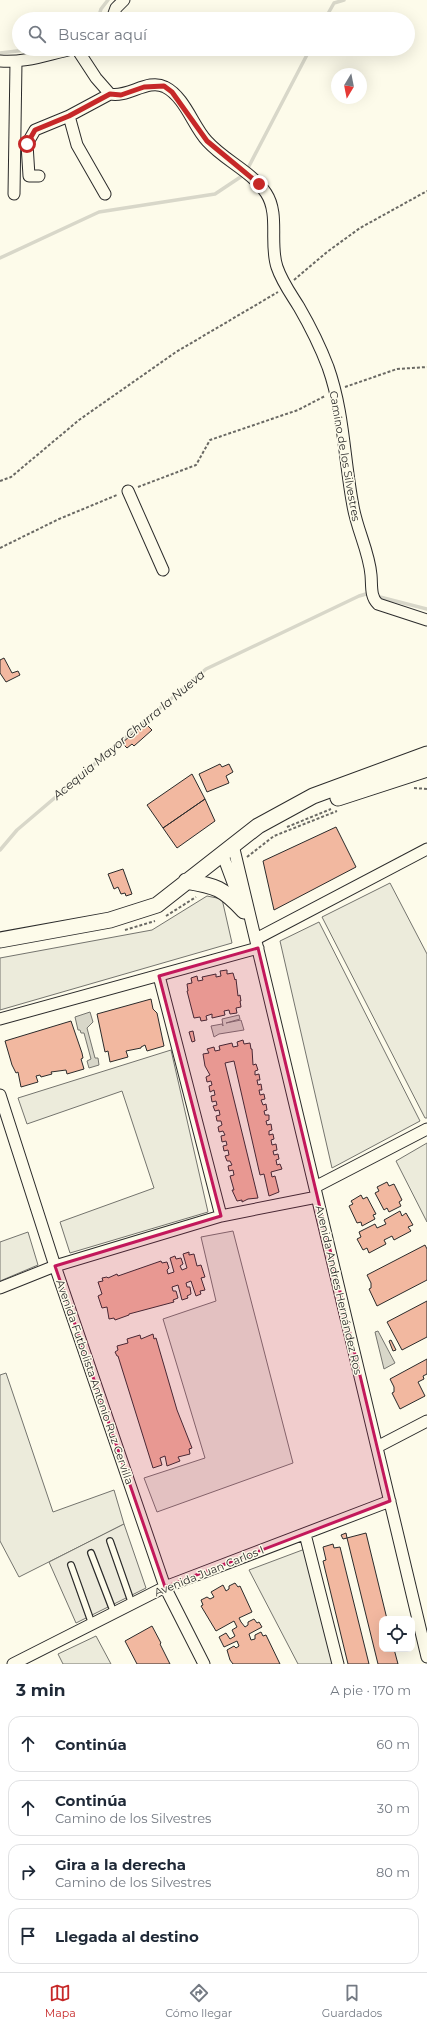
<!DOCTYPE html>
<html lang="es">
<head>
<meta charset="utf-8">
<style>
  :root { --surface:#fff; --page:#f6f6f7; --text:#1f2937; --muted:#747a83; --line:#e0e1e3; --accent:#c62828 }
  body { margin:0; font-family:Montserrat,sans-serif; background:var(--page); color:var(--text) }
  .controls { position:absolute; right:12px; bottom:12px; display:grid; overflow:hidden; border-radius:8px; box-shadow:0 4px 16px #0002 }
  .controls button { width:36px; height:36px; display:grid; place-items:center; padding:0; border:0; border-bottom:1px solid var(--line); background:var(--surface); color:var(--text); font:20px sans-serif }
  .compass { position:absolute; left:331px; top:68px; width:36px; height:36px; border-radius:50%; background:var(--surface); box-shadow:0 4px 16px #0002; rotate:190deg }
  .stop { position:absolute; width:12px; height:12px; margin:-9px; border:3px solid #c62828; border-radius:50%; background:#fff }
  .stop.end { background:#c62828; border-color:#fff; box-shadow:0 1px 4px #0008 }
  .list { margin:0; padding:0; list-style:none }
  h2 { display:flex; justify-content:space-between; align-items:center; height:52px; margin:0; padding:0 16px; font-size:17px }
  h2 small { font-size:13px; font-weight:400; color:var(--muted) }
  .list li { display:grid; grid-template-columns:26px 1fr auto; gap:12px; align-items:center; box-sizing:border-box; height:56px; margin:0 8px 8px; padding:0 8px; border:1px solid var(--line); border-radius:12px }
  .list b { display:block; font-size:15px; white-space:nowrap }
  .list p { margin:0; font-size:13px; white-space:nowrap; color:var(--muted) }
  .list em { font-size:13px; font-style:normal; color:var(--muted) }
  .icon { flex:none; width:22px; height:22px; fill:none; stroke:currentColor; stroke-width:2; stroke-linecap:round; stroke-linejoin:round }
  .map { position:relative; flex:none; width:427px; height:1664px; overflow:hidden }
  .search { position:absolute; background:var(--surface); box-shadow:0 4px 16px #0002; left:12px; right:12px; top:12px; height:44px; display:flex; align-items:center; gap:10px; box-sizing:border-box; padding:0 14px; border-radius:22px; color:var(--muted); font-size:15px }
  .sheet { height:308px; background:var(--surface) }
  nav { display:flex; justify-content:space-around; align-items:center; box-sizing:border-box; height:56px; border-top:1px solid var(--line); background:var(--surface); font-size:11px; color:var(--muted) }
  nav a { display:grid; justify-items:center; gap:2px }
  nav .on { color:var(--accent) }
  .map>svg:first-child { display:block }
  .green { fill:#ecebdb; stroke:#74746e }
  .parking { fill:#eceadb; stroke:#74746e }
  .water { fill:#d8d7c9; stroke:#74746e }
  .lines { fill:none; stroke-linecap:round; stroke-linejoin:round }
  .stream { stroke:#d8d7c9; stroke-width:3.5 }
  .building { fill:#f2b8a0; stroke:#2b2b2b }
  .service-casing { stroke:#2b2b2b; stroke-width:8 }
  .minor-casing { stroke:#2b2b2b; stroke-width:13 }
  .secondary-casing { stroke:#2b2b2b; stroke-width:17 }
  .path { stroke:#6a6964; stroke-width:2; stroke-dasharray:3 2; stroke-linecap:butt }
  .service { stroke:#fdfbea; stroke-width:5.5 }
  .minor { stroke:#fdfbea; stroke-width:11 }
  .secondary { stroke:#fdfbea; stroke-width:15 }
  .route { stroke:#c62828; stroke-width:5 }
  .marked { fill:#c2185b; fill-opacity:0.2; stroke:#c2185b; stroke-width:3; stroke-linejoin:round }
  .labels { text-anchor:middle; stroke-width:3; stroke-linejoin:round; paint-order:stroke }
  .street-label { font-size:11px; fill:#2b2b2b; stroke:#fdfbea }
  .water-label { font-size:12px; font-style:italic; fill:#2b2b2b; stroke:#fdfbea }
</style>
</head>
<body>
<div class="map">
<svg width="427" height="1664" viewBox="0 0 427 1664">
  <rect width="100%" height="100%" fill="#fdfbea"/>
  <path class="green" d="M390,883L427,954V1118H425L322,917Z
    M207,896L222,899L232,943L0,1010V958L152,930Z
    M319,922L420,1121L332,1168L280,941Z
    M171,1050L208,1212L70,1253L60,1222L154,1188L122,1091L27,1124L18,1098Z
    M427,1143V1222L396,1161Z
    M233,1231L293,1463L157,1512L144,1478L205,1458L163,1319L216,1301L201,1237Z
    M28,1232L38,1265L0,1281V1242Z
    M6,1373L53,1512L114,1490L124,1524L19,1577L0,1541V1375Z
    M305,1549L333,1664H298L249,1570Z
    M96,1636L111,1664H63L58,1654Z"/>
  <path class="parking" d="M124,1524L146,1588L76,1623L49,1562Z"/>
  <path class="water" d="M90,1012L93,1022L87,1028L95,1058H98L99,1065L89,1068L87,1061L91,1059L84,1033H81L80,1030H78L75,1017Z
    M239,1015L240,1019L226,1023L241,1020L244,1030L219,1034L214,1037L211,1026L222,1024L223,1026L222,1019Z
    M378,1331L395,1363L384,1369L375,1332Z"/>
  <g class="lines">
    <path class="stream" d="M98,19L101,9L108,0
      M325,19L334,3L344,0
      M0,53L34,49
      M248,168L310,49
      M0,258L99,212L215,194L242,176
      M376,596L427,609
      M0,850L17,830L206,669L359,596L366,594L370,595"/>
  </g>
  <path class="building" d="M4,658L12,673L18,671L20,675L6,682L0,673V660Z
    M145,723L152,730L134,746L132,744L127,748L122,743Z
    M220,764L222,767L229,764L233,772L226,776L229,783L207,792L199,774Z
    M192,774L205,799L163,828L147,805Z
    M205,799L215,821L177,848L163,828Z
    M336,827L356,867L274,910L263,861Z
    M123,869L132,894L126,896L125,893L121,894L118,887L114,889L108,874Z
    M227,970V974L233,973L235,980L236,979L238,996L240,995L241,1001H240L241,1007L236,1008L237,1013L230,1014L229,1010L224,1011L225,1015L212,1018V1014L206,1016L207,1020L201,1021L200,1017L194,1018L187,991H188L187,984L192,983L191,978L197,976L198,981L203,980L202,977L216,974V977L221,976L220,971Z
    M151,999L153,1009L157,1013L164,1046L147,1051L145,1045L141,1047V1048L126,1051L128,1057L110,1062L108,1051L105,1052L97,1014Z
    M71,1021L82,1053L83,1058L81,1059L84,1069L67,1074L66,1070L51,1072L52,1074L41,1077L40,1075L36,1076L38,1082L21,1087L18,1072L16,1073L12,1065L5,1041Z
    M193,1031L195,1041L192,1042L189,1032Z
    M243,1040L244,1044L250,1043L251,1049H252L253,1065L256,1064L258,1070L255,1071V1075L259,1074L260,1080H257L258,1085L261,1084L262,1090H259L260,1095L264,1094L265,1099L261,1100L263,1105L266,1104L267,1110L264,1111L265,1115H269V1120L266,1121L267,1125L271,1124L272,1130L269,1131V1135L273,1134L274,1139L271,1140L272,1145L276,1144L277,1150L273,1151L274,1155L278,1154L279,1159L276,1160L277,1165L280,1164L282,1169L271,1172L272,1177L275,1176L279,1192L269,1196L264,1174L260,1175L234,1061L225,1063L258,1198L248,1199L242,1202V1200L237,1201L232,1190H234L230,1176L234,1175L233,1170L229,1171L228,1166L232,1165L230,1161H227L225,1156L229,1155L228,1150L224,1151L223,1146L227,1145L226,1141L222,1142L221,1136L225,1135L223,1131L219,1132L218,1127L222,1125L221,1121H217L216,1116L220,1115L219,1110L215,1111L213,1106L217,1105L216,1101L212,1102L211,1096L215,1095L214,1090L210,1092L209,1086L212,1085L211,1081L207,1082L206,1077L210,1075L205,1066L203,1054L209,1053L207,1049L214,1047L215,1051L220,1050L219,1046L232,1043L233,1047L238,1046L237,1042Z
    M387,1182L389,1186L394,1184L402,1200L399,1202L401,1206L389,1212L387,1208L384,1210L375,1193L379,1191L377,1187Z
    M361,1195L363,1199L367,1197L376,1214L373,1215L375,1219L362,1226L361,1222L357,1223L349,1206L353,1204L351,1201Z
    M400,1211L402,1216L406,1213L413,1225L408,1227L411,1231L394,1240L392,1236L384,1240L386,1244L369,1253L367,1248L363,1250L357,1239L361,1237L359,1232L375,1224L377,1228L386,1224L384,1220Z
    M425,1245L427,1249V1280L377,1306L369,1289L371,1288V1283L367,1275Z
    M189,1252V1255L194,1254L197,1266L201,1265L205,1277L201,1278L205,1290L200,1291L201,1294L196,1296L191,1281L186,1283L187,1287H190L191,1294L187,1296L188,1298L182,1300L178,1285L172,1287L173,1291H176L178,1298L173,1300L174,1302L129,1314V1315L115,1320L114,1318L109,1319L107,1307L102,1308L98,1296L102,1294L98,1282L103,1281L102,1278L107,1277L108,1278L117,1274L118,1276L161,1261L162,1263L167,1262L169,1268L167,1270L168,1274L174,1272L170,1258L175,1256L176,1259L181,1258L183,1264L180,1266L182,1270L187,1268L183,1254Z
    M427,1301V1337L402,1350L387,1322Z
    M153,1334L154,1339L156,1338L177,1410L192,1448L189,1449L190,1454L178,1457L180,1461L167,1466L165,1456L160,1458L162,1465L153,1468L118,1356H117L115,1352L118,1350L117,1346L128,1343L127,1339L140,1335L141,1339Z
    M391,1340L396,1350L393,1351L389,1341Z
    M427,1359V1374L423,1376L424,1379L418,1382L425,1396L400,1409L392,1393L394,1392V1387L390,1379Z
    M346,1533L347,1538L343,1539L341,1535Z
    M366,1533L387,1619H382V1649H394L398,1664H378L347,1538Z
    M333,1544L334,1548L340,1547L369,1664H348L323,1561L326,1560L323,1547Z
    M235,1583L238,1587L240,1586L252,1612L239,1618L241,1622L245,1627L248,1625V1622L254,1619L257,1623L259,1622L262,1627L249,1634L251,1640L255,1639V1635L261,1632L263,1636L266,1635L280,1664H233L230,1660L227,1650L234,1646L236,1648L239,1646L237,1641L224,1647L219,1637L226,1633L230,1639L235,1636L232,1630L237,1627L234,1621L216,1631L201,1606L203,1605L201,1600L207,1597L210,1599L214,1597L211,1592L223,1585L226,1591L229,1589V1586Z
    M152,1626L161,1643L160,1644L170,1664H137L125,1641Z"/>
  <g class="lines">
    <defs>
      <path id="service" d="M110,1541L132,1604
        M91,1553L114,1613
        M71,1565L92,1624"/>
      <path id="minor" d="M112,19L116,8L124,0
        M77,49L96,78L110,94C128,98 148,78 165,87C185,97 193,126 207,141C225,161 251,171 266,193C280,214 269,244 277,267C282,282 291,294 299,307C310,326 320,346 328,367C344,412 344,459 353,506C357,530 369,551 371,575C372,585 370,597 378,604L427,620
        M0,61C26,63 48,54 73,49
        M39,176H29L27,144L35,130L69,116
        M14,194L16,62
        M105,194L77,145L69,116L110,94
        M128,491L163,570
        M233,845L427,1657
        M222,853L242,907
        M256,939L427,849
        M159,976L221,1216
        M0,1019L258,948
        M0,1095L55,1266L165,1587L204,1664
        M315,1187L427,1129
        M0,1288L55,1266L221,1216L317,1197
        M377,1447L427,1421
        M305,1534L338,1664
        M13,1664L165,1587L390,1501"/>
      <path id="secondary" d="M338,798L427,769
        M186,881C216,886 223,888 244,911
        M0,940L110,920L157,905L258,826L313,796L427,754"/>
    </defs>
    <use href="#service" class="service-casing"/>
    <use href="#minor" class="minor-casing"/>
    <use href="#secondary" class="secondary-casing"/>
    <path class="path" d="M294,280L327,252L360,228L427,191
      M345,387L397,369L427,367
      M0,481L11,477L79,420L176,352L278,292
      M138,487L196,465L210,440L298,410L325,396
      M0,548L59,519L117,495
      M414,788L427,789
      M287,827L331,809
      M247,857L274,836L337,811
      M166,916L196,897
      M125,930L155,921"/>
    <use href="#service" class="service"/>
    <use href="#minor" class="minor"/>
    <use href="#secondary" class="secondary"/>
  </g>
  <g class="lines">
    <path class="route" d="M27,144L35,130L69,116L110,94L121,95L144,87L164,86L172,92L207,141L259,184"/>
  </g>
  <path class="marked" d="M258,948L390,1501L165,1587L55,1266L221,1216L159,976Z"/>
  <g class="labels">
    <g class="street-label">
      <text transform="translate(345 456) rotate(80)" y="4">Camino de los Silvestres</text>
      <text transform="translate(339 1290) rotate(77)" y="4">Avenida Andres Hernández Ros</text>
      <text transform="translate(95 1382) rotate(71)" y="4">Avenida Futbolista Antonio Ruz Cervilla</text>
      <text transform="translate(209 1571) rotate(-22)" y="4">Avenida Juan Carlos I</text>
    </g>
    <g class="water-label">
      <text transform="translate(129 735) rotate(-40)" y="4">Acequia Mayor Churra la Nueva</text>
    </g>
  </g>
</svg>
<div class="controls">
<button><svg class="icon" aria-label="locate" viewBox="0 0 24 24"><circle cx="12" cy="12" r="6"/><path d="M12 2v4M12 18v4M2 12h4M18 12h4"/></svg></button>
</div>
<svg class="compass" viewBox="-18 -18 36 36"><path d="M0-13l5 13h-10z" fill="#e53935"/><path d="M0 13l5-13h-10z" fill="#747a83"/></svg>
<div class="stop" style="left:27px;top:144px"></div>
<div class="stop end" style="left:259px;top:184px"></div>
<div class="search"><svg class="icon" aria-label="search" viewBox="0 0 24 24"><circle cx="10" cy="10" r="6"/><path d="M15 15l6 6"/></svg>Buscar aquí</div>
</div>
<section class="sheet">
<h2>3 min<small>A pie · 170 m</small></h2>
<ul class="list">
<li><svg class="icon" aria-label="ahead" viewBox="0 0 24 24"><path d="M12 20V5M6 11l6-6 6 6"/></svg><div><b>Continúa</b></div><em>60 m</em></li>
<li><svg class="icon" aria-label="ahead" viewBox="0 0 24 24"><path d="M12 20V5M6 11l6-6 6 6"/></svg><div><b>Continúa</b><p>Camino de los Silvestres</p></div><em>30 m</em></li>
<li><svg class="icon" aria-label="right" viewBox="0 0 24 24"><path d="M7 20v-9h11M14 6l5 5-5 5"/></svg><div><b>Gira a la derecha</b><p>Camino de los Silvestres</p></div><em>80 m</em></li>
<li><svg class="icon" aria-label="arrive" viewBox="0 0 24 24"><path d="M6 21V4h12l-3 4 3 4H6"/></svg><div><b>Llegada al destino</b></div></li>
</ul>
</section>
<nav>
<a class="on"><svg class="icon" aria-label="map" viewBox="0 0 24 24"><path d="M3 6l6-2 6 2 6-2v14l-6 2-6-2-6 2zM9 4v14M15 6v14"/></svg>Mapa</a>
<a><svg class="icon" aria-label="directions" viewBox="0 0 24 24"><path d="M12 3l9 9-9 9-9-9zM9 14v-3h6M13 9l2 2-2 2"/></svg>Cómo llegar</a>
<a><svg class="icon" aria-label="saved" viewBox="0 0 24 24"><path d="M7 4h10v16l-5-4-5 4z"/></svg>Guardados</a>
</nav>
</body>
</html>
